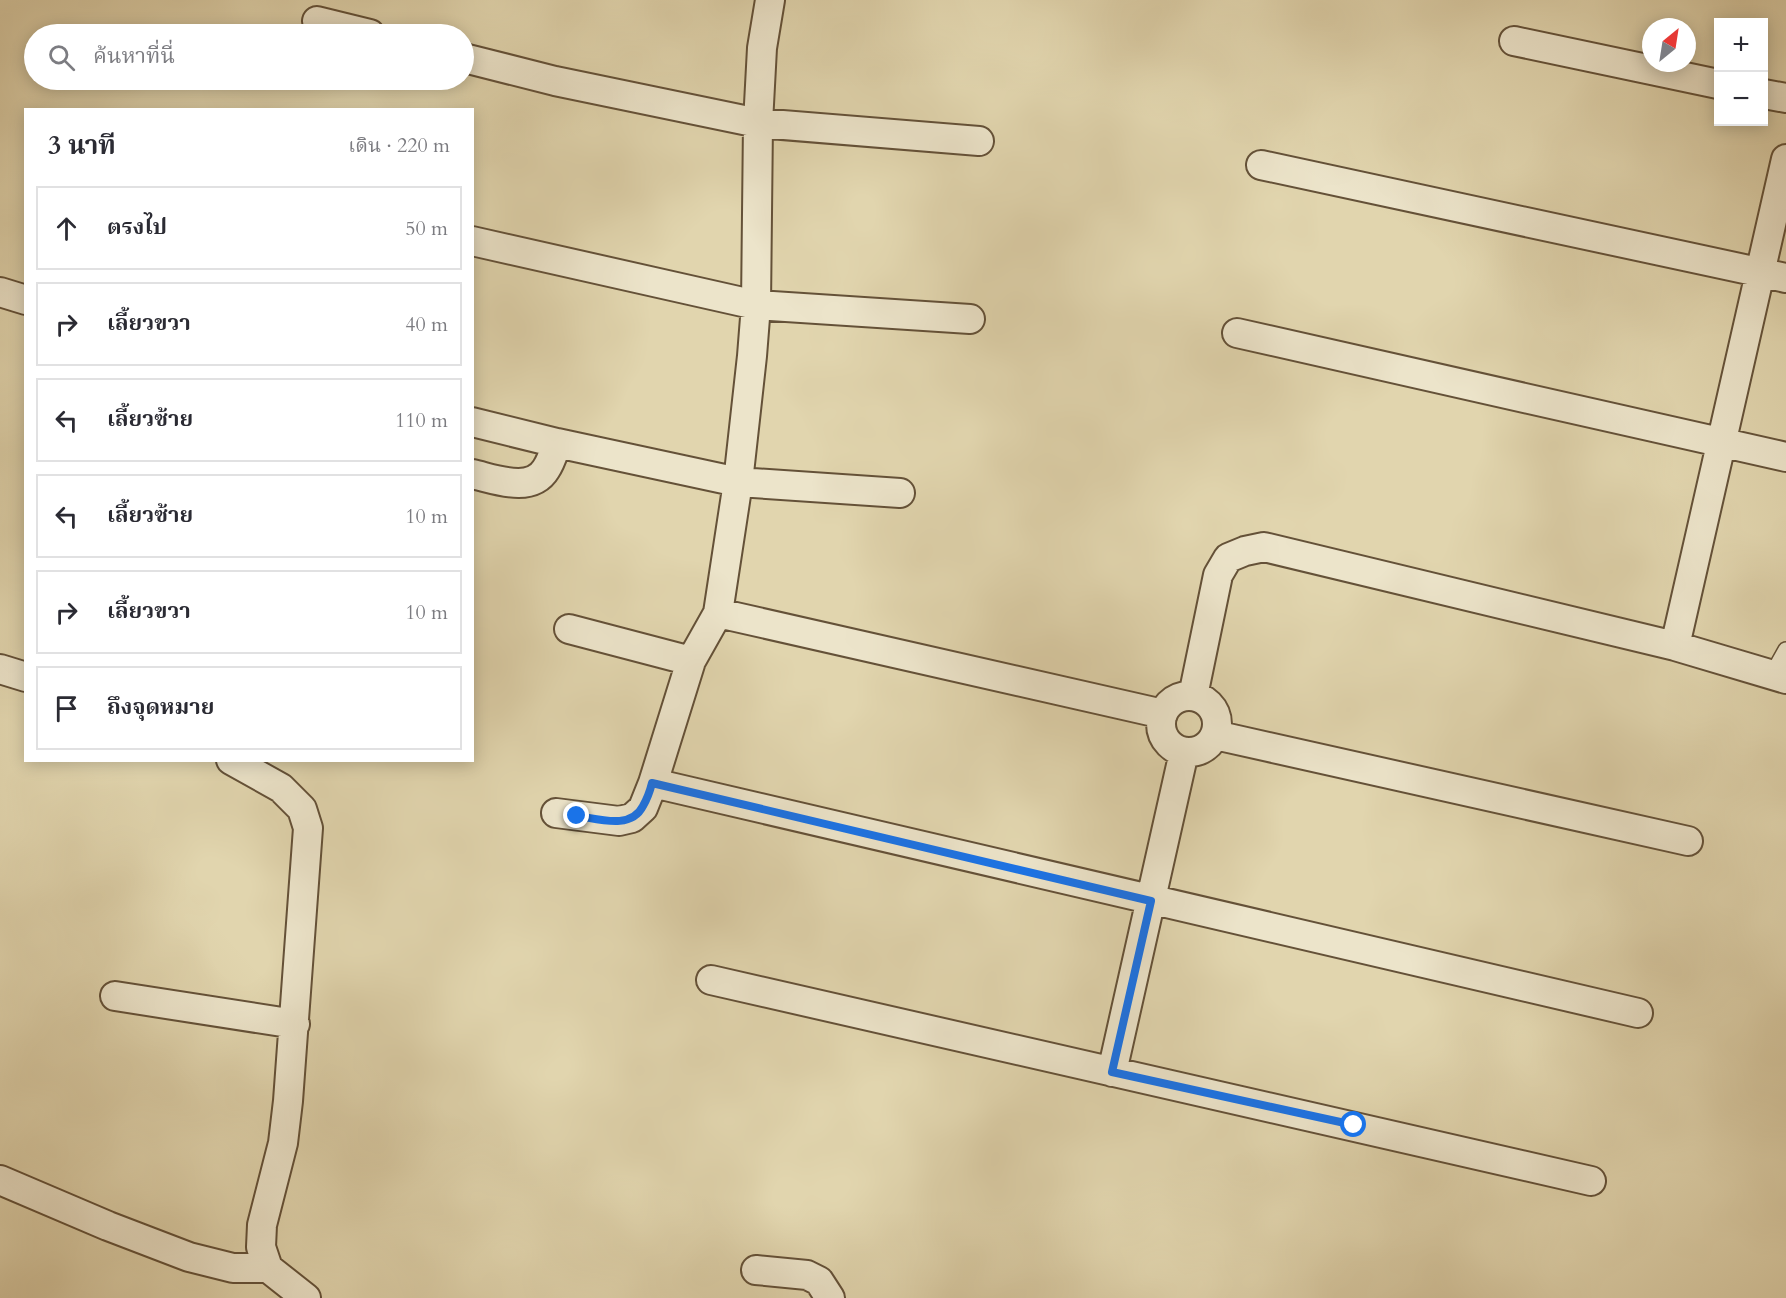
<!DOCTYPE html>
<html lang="th">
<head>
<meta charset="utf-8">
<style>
  :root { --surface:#fff; --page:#f7f7f7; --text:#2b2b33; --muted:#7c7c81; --line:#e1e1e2 }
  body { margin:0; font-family:Cardo,"Noto Serif Thai",serif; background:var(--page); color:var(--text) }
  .controls { position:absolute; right:18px; top:18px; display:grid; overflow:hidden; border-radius:0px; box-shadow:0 3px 15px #0003 }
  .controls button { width:54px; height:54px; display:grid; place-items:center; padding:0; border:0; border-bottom:2px solid var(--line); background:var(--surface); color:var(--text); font:30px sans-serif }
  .compass { position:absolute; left:1642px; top:18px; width:54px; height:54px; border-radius:50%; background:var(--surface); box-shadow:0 3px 15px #0003; rotate:30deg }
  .stop { position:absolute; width:18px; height:18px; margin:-14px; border:4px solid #1a73e8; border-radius:50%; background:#fff }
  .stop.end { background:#1a73e8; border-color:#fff; box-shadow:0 2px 6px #0008 }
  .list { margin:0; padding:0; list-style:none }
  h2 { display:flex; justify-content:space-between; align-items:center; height:78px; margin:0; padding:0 24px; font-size:26px }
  h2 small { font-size:20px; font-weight:400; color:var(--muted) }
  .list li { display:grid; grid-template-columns:39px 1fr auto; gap:18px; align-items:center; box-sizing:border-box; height:84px; margin:0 12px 12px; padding:0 12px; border:2px solid var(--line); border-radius:0px }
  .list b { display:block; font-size:22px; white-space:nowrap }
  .list em { font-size:20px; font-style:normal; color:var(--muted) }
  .icon { flex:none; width:33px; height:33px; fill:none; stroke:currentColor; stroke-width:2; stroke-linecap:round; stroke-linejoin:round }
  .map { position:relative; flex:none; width:1786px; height:1298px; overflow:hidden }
  .search { position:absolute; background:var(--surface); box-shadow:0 3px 15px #0003; left:24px; top:24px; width:450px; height:66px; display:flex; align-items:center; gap:15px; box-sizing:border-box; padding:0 21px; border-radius:33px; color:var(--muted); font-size:22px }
  .panel { position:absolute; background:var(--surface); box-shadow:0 3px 15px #0003; left:24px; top:108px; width:450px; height:654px; border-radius:0px }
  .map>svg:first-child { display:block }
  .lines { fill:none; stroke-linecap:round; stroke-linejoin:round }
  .service-casing { stroke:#645138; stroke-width:18 }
  .minor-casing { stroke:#645138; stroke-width:32 }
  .service { stroke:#ece4ca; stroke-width:15 }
  .minor { stroke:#ece4ca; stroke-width:28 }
  .route { stroke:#1a73e8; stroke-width:8 }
</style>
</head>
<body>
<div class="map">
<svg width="1786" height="1298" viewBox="0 0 1786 1298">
  <rect width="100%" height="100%" fill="#e1d5ae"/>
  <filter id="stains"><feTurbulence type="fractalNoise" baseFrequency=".00333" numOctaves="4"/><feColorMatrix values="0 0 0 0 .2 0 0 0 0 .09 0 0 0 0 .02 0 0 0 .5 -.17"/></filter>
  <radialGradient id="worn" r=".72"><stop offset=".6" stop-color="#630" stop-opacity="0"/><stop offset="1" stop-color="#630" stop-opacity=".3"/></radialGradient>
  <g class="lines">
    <defs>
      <path id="service" d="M1772,675L1786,650"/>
      <path id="minor" d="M317,21L370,34
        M1514,41L1718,84
        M464,58L555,81L758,123L979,141
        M1764,94L1786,98
        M1261,165L1786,278
        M472,241L756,305L970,319
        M0,292L26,300
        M1237,333L1786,457
        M472,422L557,443L738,482L900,493
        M472,474C495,479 531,494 546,469C551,462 554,451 557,443
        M718,613L1163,714
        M569,629L691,661
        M1675,646L1786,159
        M0,669L26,677
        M1193,696L1218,575L1228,558L1245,551L1264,547L1675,646L1786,679
        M1161 724a28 28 0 1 1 56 0a28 28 0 1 1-56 0Z
        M1215,735L1688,841
        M231,760L281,788L302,809L308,828L288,1101L283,1143L262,1225L261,1247L268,1268
        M653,783L1638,1013
        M556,813L619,821L632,818L643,808L653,783L691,661L718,613L738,482L752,356L756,305L758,123L762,48L770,0
        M711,980L1591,1181
        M115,996L295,1024
        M1112,1072L1184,752
        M0,1180L108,1226L189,1257L233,1268H268L306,1298
        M756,1270L807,1275L819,1281L830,1298"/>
    </defs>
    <use href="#service" class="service-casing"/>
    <use href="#minor" class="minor-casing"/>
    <use href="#service" class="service"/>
    <use href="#minor" class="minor"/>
  </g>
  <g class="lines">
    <path class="route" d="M577,816C599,819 631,830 643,806C647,799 650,791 652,783L1151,901L1112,1072L1354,1125"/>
  </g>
  <rect width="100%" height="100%" filter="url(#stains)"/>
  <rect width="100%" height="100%" fill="url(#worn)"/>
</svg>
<div class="controls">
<button>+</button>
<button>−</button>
</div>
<svg class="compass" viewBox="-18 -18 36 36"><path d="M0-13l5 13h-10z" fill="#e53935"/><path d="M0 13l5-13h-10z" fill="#7c7c81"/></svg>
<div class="stop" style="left:1354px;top:1125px"></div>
<div class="stop end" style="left:577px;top:816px"></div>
<div class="search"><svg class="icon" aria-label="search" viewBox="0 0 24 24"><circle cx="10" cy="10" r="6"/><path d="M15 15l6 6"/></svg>ค้นหาที่นี่</div>
<section class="panel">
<h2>3 นาที<small>เดิน · 220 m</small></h2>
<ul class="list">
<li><svg class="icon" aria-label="ahead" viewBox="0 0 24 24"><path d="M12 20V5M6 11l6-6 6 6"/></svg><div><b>ตรงไป</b></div><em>50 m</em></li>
<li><svg class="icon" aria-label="right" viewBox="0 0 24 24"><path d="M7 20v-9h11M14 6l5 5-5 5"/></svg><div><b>เลี้ยวขวา</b></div><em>40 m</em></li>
<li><svg class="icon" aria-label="left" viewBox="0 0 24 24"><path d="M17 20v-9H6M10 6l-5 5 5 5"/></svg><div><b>เลี้ยวซ้าย</b></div><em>110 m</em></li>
<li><svg class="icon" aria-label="left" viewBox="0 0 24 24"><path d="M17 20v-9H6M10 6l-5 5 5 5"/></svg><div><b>เลี้ยวซ้าย</b></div><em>10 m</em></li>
<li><svg class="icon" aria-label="right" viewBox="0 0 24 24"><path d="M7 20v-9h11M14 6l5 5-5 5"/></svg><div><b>เลี้ยวขวา</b></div><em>10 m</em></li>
<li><svg class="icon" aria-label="arrive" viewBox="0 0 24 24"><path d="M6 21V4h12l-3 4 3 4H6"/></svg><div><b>ถึงจุดหมาย</b></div></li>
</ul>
</section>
</div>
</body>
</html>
